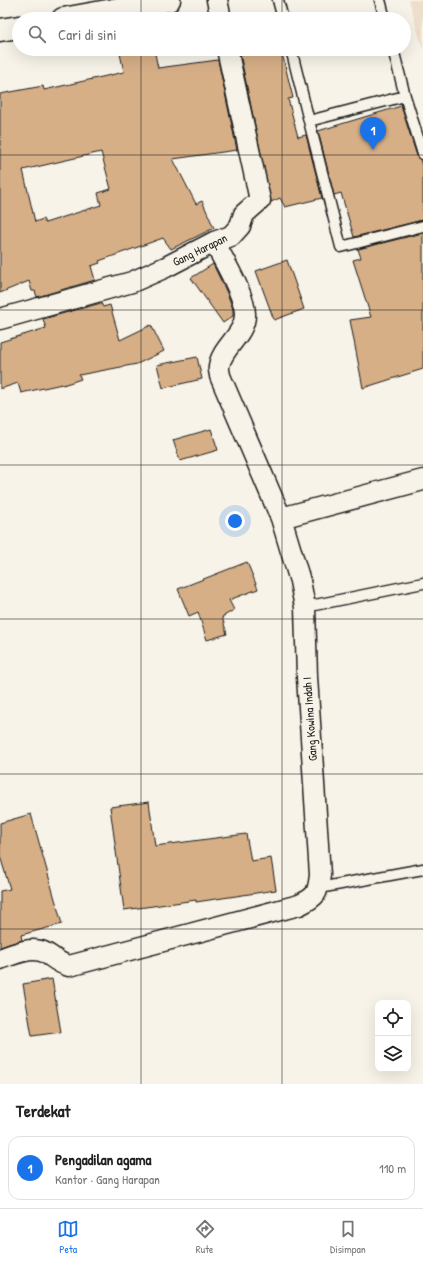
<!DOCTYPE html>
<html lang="id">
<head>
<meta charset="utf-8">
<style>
  :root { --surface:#fff; --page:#f2f2f2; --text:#222; --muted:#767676; --line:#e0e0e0; --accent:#1a73e8 }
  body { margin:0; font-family:"Patrick Hand",sans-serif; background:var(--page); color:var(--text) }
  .controls { position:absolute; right:12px; bottom:12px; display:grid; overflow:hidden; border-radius:8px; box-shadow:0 4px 16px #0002 }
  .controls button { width:36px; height:36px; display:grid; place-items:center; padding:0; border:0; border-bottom:1px solid var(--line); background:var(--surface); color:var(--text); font:20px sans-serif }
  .you { position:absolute; left:235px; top:521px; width:14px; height:14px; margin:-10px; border:3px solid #fff; border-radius:50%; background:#1a73e8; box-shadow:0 0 0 6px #1a73e833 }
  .badge { display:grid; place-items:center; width:26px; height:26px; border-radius:50%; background:var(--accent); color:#fff; font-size:13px; font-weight:700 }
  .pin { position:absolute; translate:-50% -33px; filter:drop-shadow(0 1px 2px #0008) }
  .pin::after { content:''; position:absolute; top:21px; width:14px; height:12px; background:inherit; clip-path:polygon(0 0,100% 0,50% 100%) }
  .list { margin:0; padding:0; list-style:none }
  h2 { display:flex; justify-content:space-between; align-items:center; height:52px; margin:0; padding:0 16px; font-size:17px }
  h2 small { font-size:13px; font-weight:400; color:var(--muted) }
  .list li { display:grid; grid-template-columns:26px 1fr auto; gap:12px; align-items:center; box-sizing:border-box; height:64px; margin:0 8px 8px; padding:0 8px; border:1px solid var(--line); border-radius:12px }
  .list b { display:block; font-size:15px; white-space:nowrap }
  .list p { margin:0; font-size:13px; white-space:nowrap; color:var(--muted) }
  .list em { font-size:13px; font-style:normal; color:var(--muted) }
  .icon { flex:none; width:22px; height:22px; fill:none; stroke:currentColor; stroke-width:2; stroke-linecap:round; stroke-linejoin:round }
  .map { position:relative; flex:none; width:423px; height:1084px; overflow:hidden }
  .search { position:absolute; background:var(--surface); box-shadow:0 4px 16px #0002; left:12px; right:12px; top:12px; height:44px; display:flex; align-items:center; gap:10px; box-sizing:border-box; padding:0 14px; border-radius:22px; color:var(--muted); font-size:15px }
  .sheet { height:124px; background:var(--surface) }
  nav { display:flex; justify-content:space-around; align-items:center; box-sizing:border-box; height:56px; border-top:1px solid var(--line); background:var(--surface); font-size:11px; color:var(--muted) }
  nav a { display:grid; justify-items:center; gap:2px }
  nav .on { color:var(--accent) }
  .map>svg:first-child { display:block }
  .built { fill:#eddfcb }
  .building { fill:#d6af87; stroke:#1c1c1c; fill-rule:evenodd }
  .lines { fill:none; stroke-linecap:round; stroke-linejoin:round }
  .service-casing { stroke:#1c1c1c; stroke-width:13 }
  .minor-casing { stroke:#1c1c1c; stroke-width:23 }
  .tertiary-casing { stroke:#1c1c1c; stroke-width:25 }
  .service { stroke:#f7f3e8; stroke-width:10 }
  .minor { stroke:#f7f3e8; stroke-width:20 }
  .tertiary { stroke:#f7f3e8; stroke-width:22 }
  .grid { fill:none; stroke:#1c1c1c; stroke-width:1; stroke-opacity:0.55 }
  .labels { text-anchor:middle; stroke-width:3; stroke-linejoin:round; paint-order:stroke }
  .street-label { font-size:12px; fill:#1c1c1c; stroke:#f7f3e8 }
</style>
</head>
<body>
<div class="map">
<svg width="423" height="1084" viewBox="0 0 423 1084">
  <rect width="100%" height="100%" fill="#f7f3e8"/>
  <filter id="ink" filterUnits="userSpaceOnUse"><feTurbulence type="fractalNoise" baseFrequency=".025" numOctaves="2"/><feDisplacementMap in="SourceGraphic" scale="8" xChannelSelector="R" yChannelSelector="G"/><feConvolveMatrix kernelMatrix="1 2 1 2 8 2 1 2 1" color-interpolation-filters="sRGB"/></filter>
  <g filter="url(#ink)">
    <path class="built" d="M409,0H423V50Z"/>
    <path class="building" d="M119,49H154L158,68L218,60L237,150L173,159L196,204L202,201L214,228L171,249L163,238L99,261L100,263L91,266L95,280L37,297L35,291H32L29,281L0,293V94L43,86L44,90L124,72ZM101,152L111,189L98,193L101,205L45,223L43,219L35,222L23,170Z
      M239,49H281L293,98L288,99L298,137L306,135L322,198L285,207L280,198L271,202Z
      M401,106L417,156L420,159L423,170V220L354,237L341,193L334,195L318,131Z
      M423,233V369L363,388L350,320L371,317L353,260L361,258L358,249Z
      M287,260L304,309L274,320L256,271Z
      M213,264L227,293L233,309V316L223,323L191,278Z
      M101,303L103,307L110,305L120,340L151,325L164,351L137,364L79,375L81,379L63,385L62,384L21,393L18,383L0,389V342L46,328L43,319Z
      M197,357L202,379L163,388L157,365Z
      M211,429L218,450L180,461L173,440Z
      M247,562L258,589L229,600L234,610L222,617L227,634L207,640L198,612L189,616L178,589Z
      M149,802L155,846L246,834L251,861L271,858L276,890L196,902V900L124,910L110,807Z
      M31,814L62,924L21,935L22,940L0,947V891L10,889L0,856V823Z
      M52,979L61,1032L32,1036L23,984Z"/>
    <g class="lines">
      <defs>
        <path id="service" d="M278,0L283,19
          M380,0L385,19
          M291,49L309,121L405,96L393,49
          M405,96L423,154
          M309,121L341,247L423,226
          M305,607L423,583
          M319,888L423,869"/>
        <path id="minor" d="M217,0L221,19
          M0,319L132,282L166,267L214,242L231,236L240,226L244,214L260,200L227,49
          M281,518L423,480
          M0,959C12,955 28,947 41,951C51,954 56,963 69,966L299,905C316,897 318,894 320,875L307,677L305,607L300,581L281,518L220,376C220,373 218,369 219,367C220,349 245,335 245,315C246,297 223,259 214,242"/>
        <path id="tertiary" d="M63,19L169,0
          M0,30L19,27"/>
      </defs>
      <use href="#service" class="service-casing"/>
      <use href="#minor" class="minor-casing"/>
      <use href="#tertiary" class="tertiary-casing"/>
      <use href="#service" class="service"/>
      <use href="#minor" class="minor"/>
      <use href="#tertiary" class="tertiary"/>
    </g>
  </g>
  <path class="grid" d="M141,0V19M282,0V19M141,49V1084M282,49V1084M0,155H423M0,310H423M0,465H423M0,619H423M0,774H423M0,929H423"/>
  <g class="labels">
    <g class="street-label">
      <text transform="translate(200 250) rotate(-26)" y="4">Gang Harapan</text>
      <text transform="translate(310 719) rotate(-94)" y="4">Gang Kowina Indah I</text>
    </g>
  </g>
</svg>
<div class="controls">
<button><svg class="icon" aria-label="locate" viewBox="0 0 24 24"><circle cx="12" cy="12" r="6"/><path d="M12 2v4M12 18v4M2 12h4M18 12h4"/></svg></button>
<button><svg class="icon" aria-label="layers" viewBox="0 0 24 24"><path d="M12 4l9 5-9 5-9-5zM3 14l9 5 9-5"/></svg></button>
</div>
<div class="you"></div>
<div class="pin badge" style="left:373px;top:150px">1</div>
<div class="search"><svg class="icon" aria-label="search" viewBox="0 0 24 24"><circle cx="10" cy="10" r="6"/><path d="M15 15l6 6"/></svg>Cari di sini</div>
</div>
<section class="sheet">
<h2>Terdekat<small></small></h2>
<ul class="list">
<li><span class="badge">1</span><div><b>Pengadilan agama</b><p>Kantor · Gang Harapan</p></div><em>110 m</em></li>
</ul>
</section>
<nav>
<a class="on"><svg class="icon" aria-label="map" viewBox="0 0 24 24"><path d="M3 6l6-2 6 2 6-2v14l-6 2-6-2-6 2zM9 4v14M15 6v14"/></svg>Peta</a>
<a><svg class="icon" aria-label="directions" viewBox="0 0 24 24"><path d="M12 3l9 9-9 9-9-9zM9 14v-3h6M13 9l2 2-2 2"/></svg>Rute</a>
<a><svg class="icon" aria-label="saved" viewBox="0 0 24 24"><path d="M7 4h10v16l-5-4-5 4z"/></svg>Disimpan</a>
</nav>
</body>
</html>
